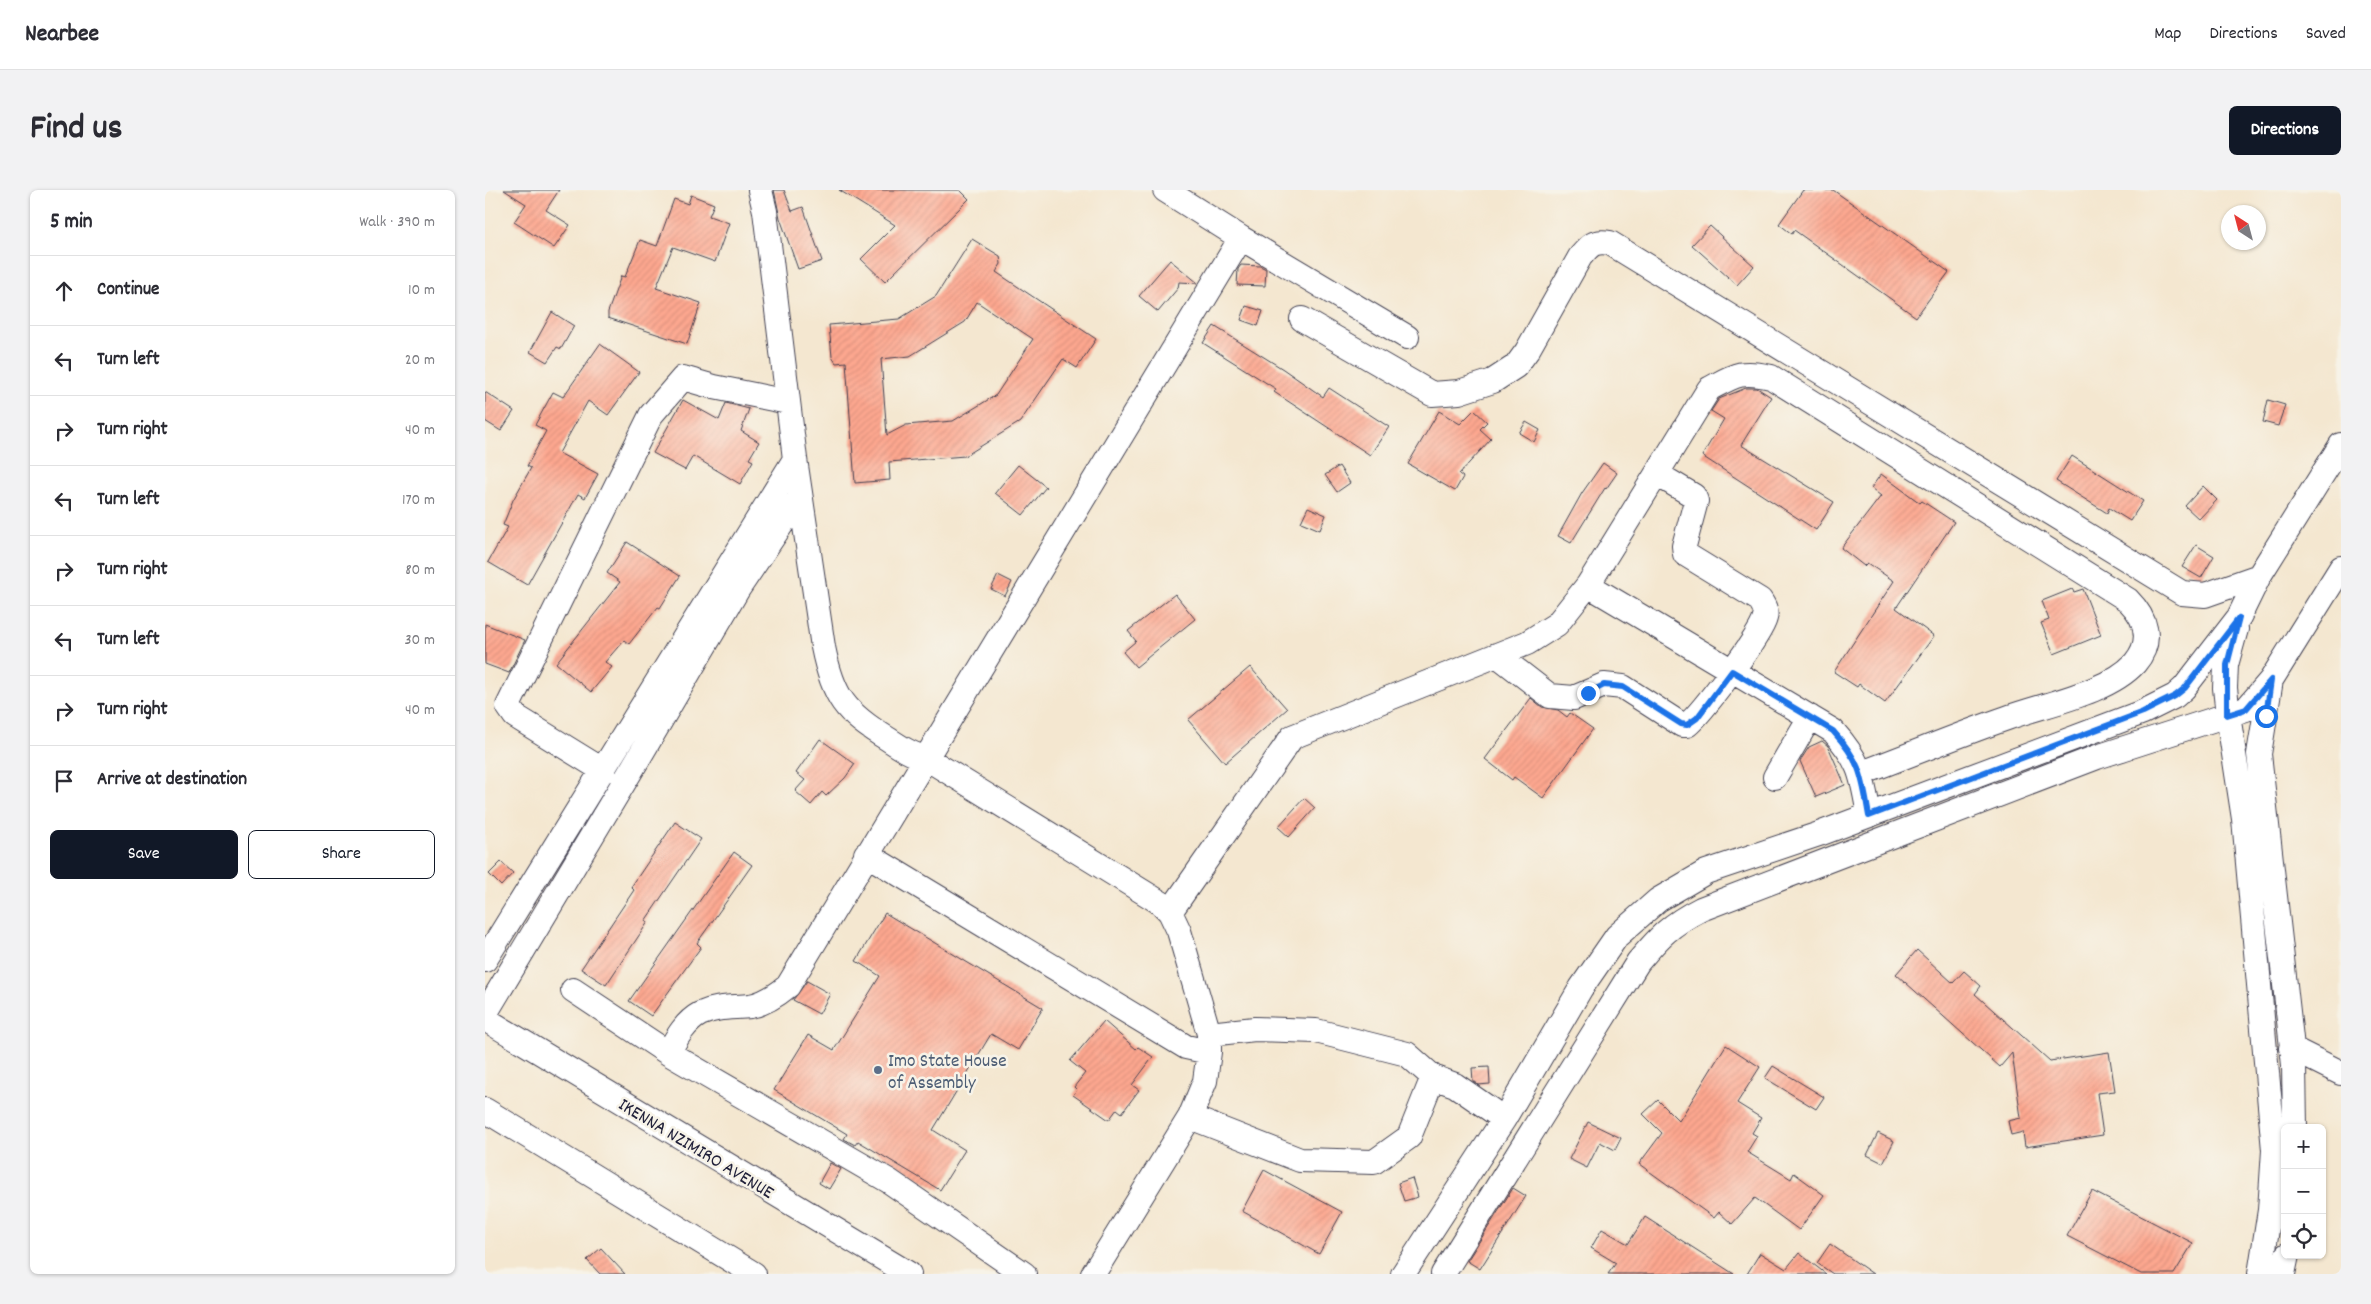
<!DOCTYPE html>
<html lang="en">
<head>
<meta charset="utf-8">
<style>
  :root { --surface:#fff; --page:#f2f2f3; --text:#2b2b33; --muted:#7c7c81; --line:#e1e1e2; --accent:#111827 }
  body { margin:0; font-family:Dekko,sans-serif; background:var(--page); color:var(--text) }
  .controls { position:absolute; right:15px; bottom:15px; display:grid; overflow:hidden; border-radius:8px; box-shadow:0 1px 4px #0004 }
  .controls button { width:45px; height:45px; display:grid; place-items:center; padding:0; border:0; border-bottom:1px solid var(--line); background:var(--surface); color:var(--text); font:25px sans-serif }
  .compass { position:absolute; left:1736px; top:15px; width:45px; height:45px; border-radius:50%; background:var(--surface); box-shadow:0 1px 4px #0004; rotate:324deg }
  .stop { position:absolute; width:15px; height:15px; margin:-11px; border:4px solid #1a73e8; border-radius:50%; background:#fff }
  .stop.end { background:#1a73e8; border-color:#fff; box-shadow:0 1px 5px #0008 }
  .list { margin:0; padding:0; list-style:none }
  h2 { display:flex; justify-content:space-between; align-items:center; height:65px; margin:0; padding:0 20px; font-size:21px }
  h2 small { font-size:16px; font-weight:400; color:var(--muted) }
  .list li { display:grid; grid-template-columns:32px 1fr auto; gap:15px; align-items:center; box-sizing:border-box; height:70px; padding:0 20px; border-top:1px solid var(--line) }
  .list b { display:block; font-size:19px; white-space:nowrap }
  .list em { font-size:16px; font-style:normal; color:var(--muted) }
  .actions { display:flex; gap:10px; padding:15px 20px }
  .actions a { flex:1; padding:11px 0; border:1px solid var(--accent); border-radius:8px; text-align:center; font-size:18px; color:var(--accent) }
  .actions .main { background:var(--accent); color:#fff }
  .icon { flex:none; width:28px; height:28px; fill:none; stroke:currentColor; stroke-width:2; stroke-linecap:round; stroke-linejoin:round }
  .map { position:relative; flex:none; width:1856px; height:1084px; overflow:hidden; border-radius:8px }
  header { display:flex; align-items:center; gap:30px; box-sizing:border-box; height:70px; padding:0 25px; background:var(--surface); border-bottom:1px solid var(--line) }
  header strong { font-size:24px }
  nav { display:flex; gap:28px; margin-inline-start:auto; font-size:18px }
  .intro { display:flex; align-items:center; justify-content:space-between; box-sizing:border-box; height:120px; padding:0 30px }
  h1 { margin:0; font-size:35px }
  .button { padding:12px 22px; border-radius:8px; background:var(--accent); color:#fff; font-size:18px; font-weight:700 }
  main { display:flex; gap:30px; padding:0 30px }
  aside { flex:1; background:var(--surface); border-radius:8px; box-shadow:0 1px 4px #0004 }
  .map>svg:first-child { display:block }
  .building { fill:url(#building-hatch); fill-rule:evenodd }
  .lines { fill:none; stroke-linecap:round; stroke-linejoin:round }
  .minor-casing { stroke:#424051; stroke-width:26 }
  .minor { stroke:#fff; stroke-width:24 }
  .route { stroke:#1a73e8; stroke-width:6 }
  .service-dot { fill:#5c6f8a; stroke:#f7f3e8; stroke-width:2 }
  .labels { text-anchor:middle; stroke-width:5; stroke-linejoin:round; paint-order:stroke }
  .service-label { font-size:19px; fill:#4e5e75; stroke:#f7f3e8; text-anchor:start }
  .street-label { font-size:19px; fill:#22223b; stroke:#f7f3e8 }
</style>
</head>
<body>
<header>
<strong>Nearbee</strong>
<nav><a>Map</a><a>Directions</a><a>Saved</a></nav>
</header>
<div class="intro"><h1>Find us</h1><a class="button">Directions</a></div>
<main>
<aside>
<h2>5 min<small>Walk · 390 m</small></h2>
<ul class="list">
<li><svg class="icon" aria-label="ahead" viewBox="0 0 24 24"><path d="M12 20V5M6 11l6-6 6 6"/></svg><div><b>Continue</b></div><em>10 m</em></li>
<li><svg class="icon" aria-label="left" viewBox="0 0 24 24"><path d="M17 20v-9H6M10 6l-5 5 5 5"/></svg><div><b>Turn left</b></div><em>20 m</em></li>
<li><svg class="icon" aria-label="right" viewBox="0 0 24 24"><path d="M7 20v-9h11M14 6l5 5-5 5"/></svg><div><b>Turn right</b></div><em>40 m</em></li>
<li><svg class="icon" aria-label="left" viewBox="0 0 24 24"><path d="M17 20v-9H6M10 6l-5 5 5 5"/></svg><div><b>Turn left</b></div><em>170 m</em></li>
<li><svg class="icon" aria-label="right" viewBox="0 0 24 24"><path d="M7 20v-9h11M14 6l5 5-5 5"/></svg><div><b>Turn right</b></div><em>80 m</em></li>
<li><svg class="icon" aria-label="left" viewBox="0 0 24 24"><path d="M17 20v-9H6M10 6l-5 5 5 5"/></svg><div><b>Turn left</b></div><em>30 m</em></li>
<li><svg class="icon" aria-label="right" viewBox="0 0 24 24"><path d="M7 20v-9h11M14 6l5 5-5 5"/></svg><div><b>Turn right</b></div><em>40 m</em></li>
<li><svg class="icon" aria-label="arrive" viewBox="0 0 24 24"><path d="M6 21V4h12l-3 4 3 4H6"/></svg><div><b>Arrive at destination</b></div></li>
</ul>
<div class="actions"><a class="main">Save</a><a>Share</a></div>
</aside>
<div class="map">
<svg width="1856" height="1084" viewBox="0 0 1856 1084">
  <defs>
    <pattern id="building-hatch" width="6" height="6" patternUnits="userSpaceOnUse" patternTransform="scale(1.25)"><rect width="6" height="6" fill="#fda78f"/><path d="M-1 1l2-2M0 6l6-6M5 7l2-2" fill="none" stroke="#d98f7c"/></pattern>
  </defs>
  <rect width="100%" height="100%" fill="#f7f3e8"/>
  <filter id="ink" filterUnits="userSpaceOnUse"><feTurbulence type="fractalNoise" baseFrequency=".02" numOctaves="2"/><feDisplacementMap in="SourceGraphic" scale="10" xChannelSelector="R" yChannelSelector="G"/><feConvolveMatrix kernelMatrix="1 2 1 2 8 2 1 2 1" color-interpolation-filters="sRGB"/></filter>
  <filter id="wash" filterUnits="userSpaceOnUse"><feTurbulence type="fractalNoise" baseFrequency=".0096" numOctaves="4" result="noise"/><feDisplacementMap in="SourceGraphic" scale="20" xChannelSelector="R" yChannelSelector="G"/><feGaussianBlur stdDeviation="1.12" result="paint"/><feColorMatrix in="noise" values="0 0 0 0 0 0 0 0 0 0 0 0 0 0 0 0 0 1.4 0 .05"/><feComposite in="paint" operator="in"/></filter>
  <g filter="url(#wash)">
    <rect width="100%" height="100%" fill="#f4e7d0"/>
    <g id="blocks">
      <path class="building" d="M19,0H74L61,20L85,35L69,58L29,32L41,14Z
        M289,0H299L307,21L318,17L337,71L313,79L295,28Z
        M354,0H475L484,9L400,92L376,69L410,35Z
        M1318,0H1348L1464,82L1431,127L1309,40L1307,44L1294,34Z
        M206,5L229,14L224,26L244,33L230,72L188,57L171,98L216,113L202,154L123,128V122L136,86L140,87L155,50L172,56L189,9L203,14Z
        M1225,36L1269,76L1252,95L1207,55Z
        M487,49L515,66L516,74L511,82L611,149L592,178L578,169L535,232L480,266L404,272L405,290L370,293L361,172L351,173L347,167L344,135L414,129L451,106ZM492,112L548,149L511,205L468,231L421,235L402,245L396,169L425,166L480,132Z
        M685,70L713,93L694,92L693,98L673,122L654,106Z
        M756,75L775,76L781,79L780,96L752,95L753,79Z
        M761,116L778,121L773,136L756,130Z
        M67,122L89,136L76,159L72,157L62,172L45,162Z
        M729,136L798,179L838,207L844,198L904,237L885,265L789,202L791,199L718,153Z
        M115,154L154,182L123,225L103,211L74,263L113,284L100,308L93,304L42,395L3,372L23,337L18,335L28,310L46,278L42,276L61,241L50,235L68,202L78,207Z
        M1261,198H1272L1286,207L1256,255L1349,312L1331,340L1217,266L1239,229L1226,221L1234,209Z
        M0,202L29,221L16,241L0,231Z
        M198,210L234,230L241,213L264,219L256,241L274,252L264,269L268,271L255,294L208,266L200,280L168,263Z
        M1783,210L1800,215L1793,236L1778,232Z
        M989,220L1002,232L995,239L1006,249L974,284L978,287L970,301L923,274L954,221L975,234Z
        M1041,232L1055,240L1049,252L1034,243Z
        M1587,266L1658,311L1645,331L1624,318L1622,323L1571,291Z
        M1118,273L1132,283L1121,299L1120,298L1086,353L1073,346L1097,303Z
        M533,275L561,297L538,325L510,303Z
        M854,276L865,293L852,302L840,285Z
        M1396,284L1435,313L1437,311L1469,332L1411,418L1449,446L1400,513L1374,494L1372,497L1349,482L1409,391L1382,373L1379,376L1356,358L1396,306L1386,298Z
        M1718,296L1732,310L1714,329L1700,316Z
        M823,317L841,325L835,340L816,332Z
        M142,352L195,386L175,418L173,417L144,454L139,450L120,472L127,477L106,502L71,473L135,392L122,383Z
        M1711,355L1729,366L1716,388L1697,377Z
        M513,385L527,392L520,406L506,399Z
        M1587,399L1589,402L1598,399L1616,445L1569,464L1556,433L1564,430L1557,411Z
        M690,404L710,429L651,477L638,462L651,451L643,441Z
        M0,434L40,450L24,483L0,474Z
        M765,477L802,519L740,573L703,530Z
        M1046,508L1057,517L1073,520L1082,527L1085,523L1108,539L1058,608L1029,587L1027,590L1000,569Z
        M335,549L370,574L360,588L341,606L337,602L326,615L310,601L320,590L311,583Z
        M1337,551L1343,556L1360,595L1331,607L1315,571L1324,557Z
        M819,608L830,618L804,647L793,637Z
        M190,632L216,649L160,731L163,732L121,795L96,779L149,700L146,697Z
        M249,662L267,675L212,753L216,757L166,826L144,811Z
        M16,672L28,683L16,696L4,684Z
        M400,723L558,818L533,860L506,844L448,940L480,960L455,1000L373,951L370,955L359,949L362,944L289,900L323,845L349,860L395,786L371,771Z
        M1432,760L1468,793L1479,781L1496,796L1490,804L1565,871L1624,862L1630,901L1612,903L1618,945L1540,957L1538,942L1526,945L1523,931L1536,928L1527,863L1515,877L1411,784Z
        M322,791L345,804L334,824L308,810Z
        M619,831L651,859L653,857L668,867L647,895L654,900L637,923L632,919L624,930L588,905L592,900L589,897L600,883L585,871Z
        M1241,855L1275,877L1252,913L1276,928L1267,943L1272,946L1262,962L1306,989L1309,983L1339,1005L1314,1040L1270,1008L1247,1034L1234,1022L1229,1028L1154,974L1177,943L1158,924L1173,910L1194,931Z
        M1288,876L1339,907L1331,919L1280,888Z
        M1004,877L1005,894L993,895L988,891L987,878Z
        M1103,932L1136,948L1130,960L1115,952L1102,978L1084,969Z
        M1393,943L1409,951L1398,973L1382,965Z
        M345,973L356,979L344,999L334,993Z
        M779,980L857,1022L834,1064L757,1021Z
        M927,988L933,1007L919,1011L913,993Z
        M1028,998L1041,1006L995,1079L982,1071Z
        M1607,1001L1708,1053L1689,1084H1656L1582,1046Z
        M1160,1027L1249,1084H1123L1131,1073L1106,1058L1117,1039L1143,1054Z
        M1345,1054L1388,1084H1348L1332,1073Z
        M116,1058L140,1084H115L102,1070Z
        M1275,1063L1301,1079L1314,1063L1341,1084H1262Z"/>
    </g>
  </g>
  <g filter="url(#ink)">
    <use href="#blocks" fill-opacity="0" stroke="#424051" stroke-width="1"/>
    <g class="lines">
      <defs>
        <path id="minor" d="M275,0L280,21L310,269L338,457C348,507 360,523 403,549C415,557 427,565 441,568L676,713L685,722L694,741L724,844V862L720,891L705,927L608,1084
          M756,48L922,147
          M817,129L947,204L974,202L1008,191L1031,176L1042,161L1095,67C1105,55 1109,50 1125,53L1697,403L1720,405L1774,386
          M1103,395L1348,541C1376,572 1377,586 1384,625
          M1751,439L1741,475L1740,498L1743,525L1759,629L1789,960L1785,1020L1775,1084
          M1012,465L1065,506L1089,508L1119,495L1138,497L1197,535H1202C1216,524 1276,445 1280,428C1282,421 1279,416 1275,410L1200,364L1199,356L1211,311L1209,306L1172,284
          M1786,490L1774,564L1809,875L1810,938
          M119,581L30,526L23,516L166,225L198,188L229,197L303,212
          M1290,587L1325,527
          M381,664L701,857L724,862
          M685,722L807,547L1042,453L1072,434L1103,395L1224,199C1250,185 1255,180 1286,187L1643,410C1661,428 1669,451 1650,473C1623,503 1560,514 1522,528C1473,545 1425,565 1377,583
          M0,770L310,269
          M88,800L183,863L404,991L539,1084
          M0,824L156,564L253,399L315,307
          M0,829L424,1084
          M724,844L770,839L831,841L922,864L948,887L970,895L1019,929
          M1806,858L1856,883
          M183,863C191,849 200,832 215,824C232,816 248,818 265,816C279,814 292,805 303,796L756,48L680,0
          M0,920L269,1084
          M705,927L815,970L889,972L924,947L948,887
          M918,1084L1019,929L1096,798L1132,746L1173,710L1221,682L1334,644L1658,522L1690,506L1699,498L1754,427L1774,386L1856,255
          M958,1084L1153,772C1175,746 1185,735 1216,719L1612,567L1761,519L1786,490L1856,378
          M1798,1084L1802,1065"/>
      </defs>
      <use href="#minor" class="minor-casing"/>
      <use href="#minor" class="minor"/>
    </g>
  </g>
  <g class="lines" filter="url(#ink)">
    <path class="route" d="M1103,503L1119,495L1138,497L1196,534L1202,535L1212,528L1247,481L1348,541C1376,572 1377,586 1384,626L1658,522L1690,506L1700,498L1754,428L1742,475V525L1761,519L1786,490L1781,526"/>
  </g>
  <circle class="service-dot" cx="393" cy="880" r="5"/>
  <g class="labels">
    <g class="service-label">
      <text x="403" y="876">Imo State House<tspan x="403" dy="22">of Assembly</tspan></text>
    </g>
    <g class="street-label">
      <text transform="translate(212 957) rotate(31)" y="7">IKENNA NZIMIRO AVENUE</text>
    </g>
  </g>
</svg>
<div class="controls">
<button>+</button>
<button>−</button>
<button><svg class="icon" aria-label="locate" viewBox="0 0 24 24"><circle cx="12" cy="12" r="6"/><path d="M12 2v4M12 18v4M2 12h4M18 12h4"/></svg></button>
</div>
<svg class="compass" viewBox="-18 -18 36 36"><path d="M0-13l5 13h-10z" fill="#e53935"/><path d="M0 13l5-13h-10z" fill="#7c7c81"/></svg>
<div class="stop" style="left:1781px;top:526px"></div>
<div class="stop end" style="left:1103px;top:503px"></div>
</div>
</main>
</body>
</html>
